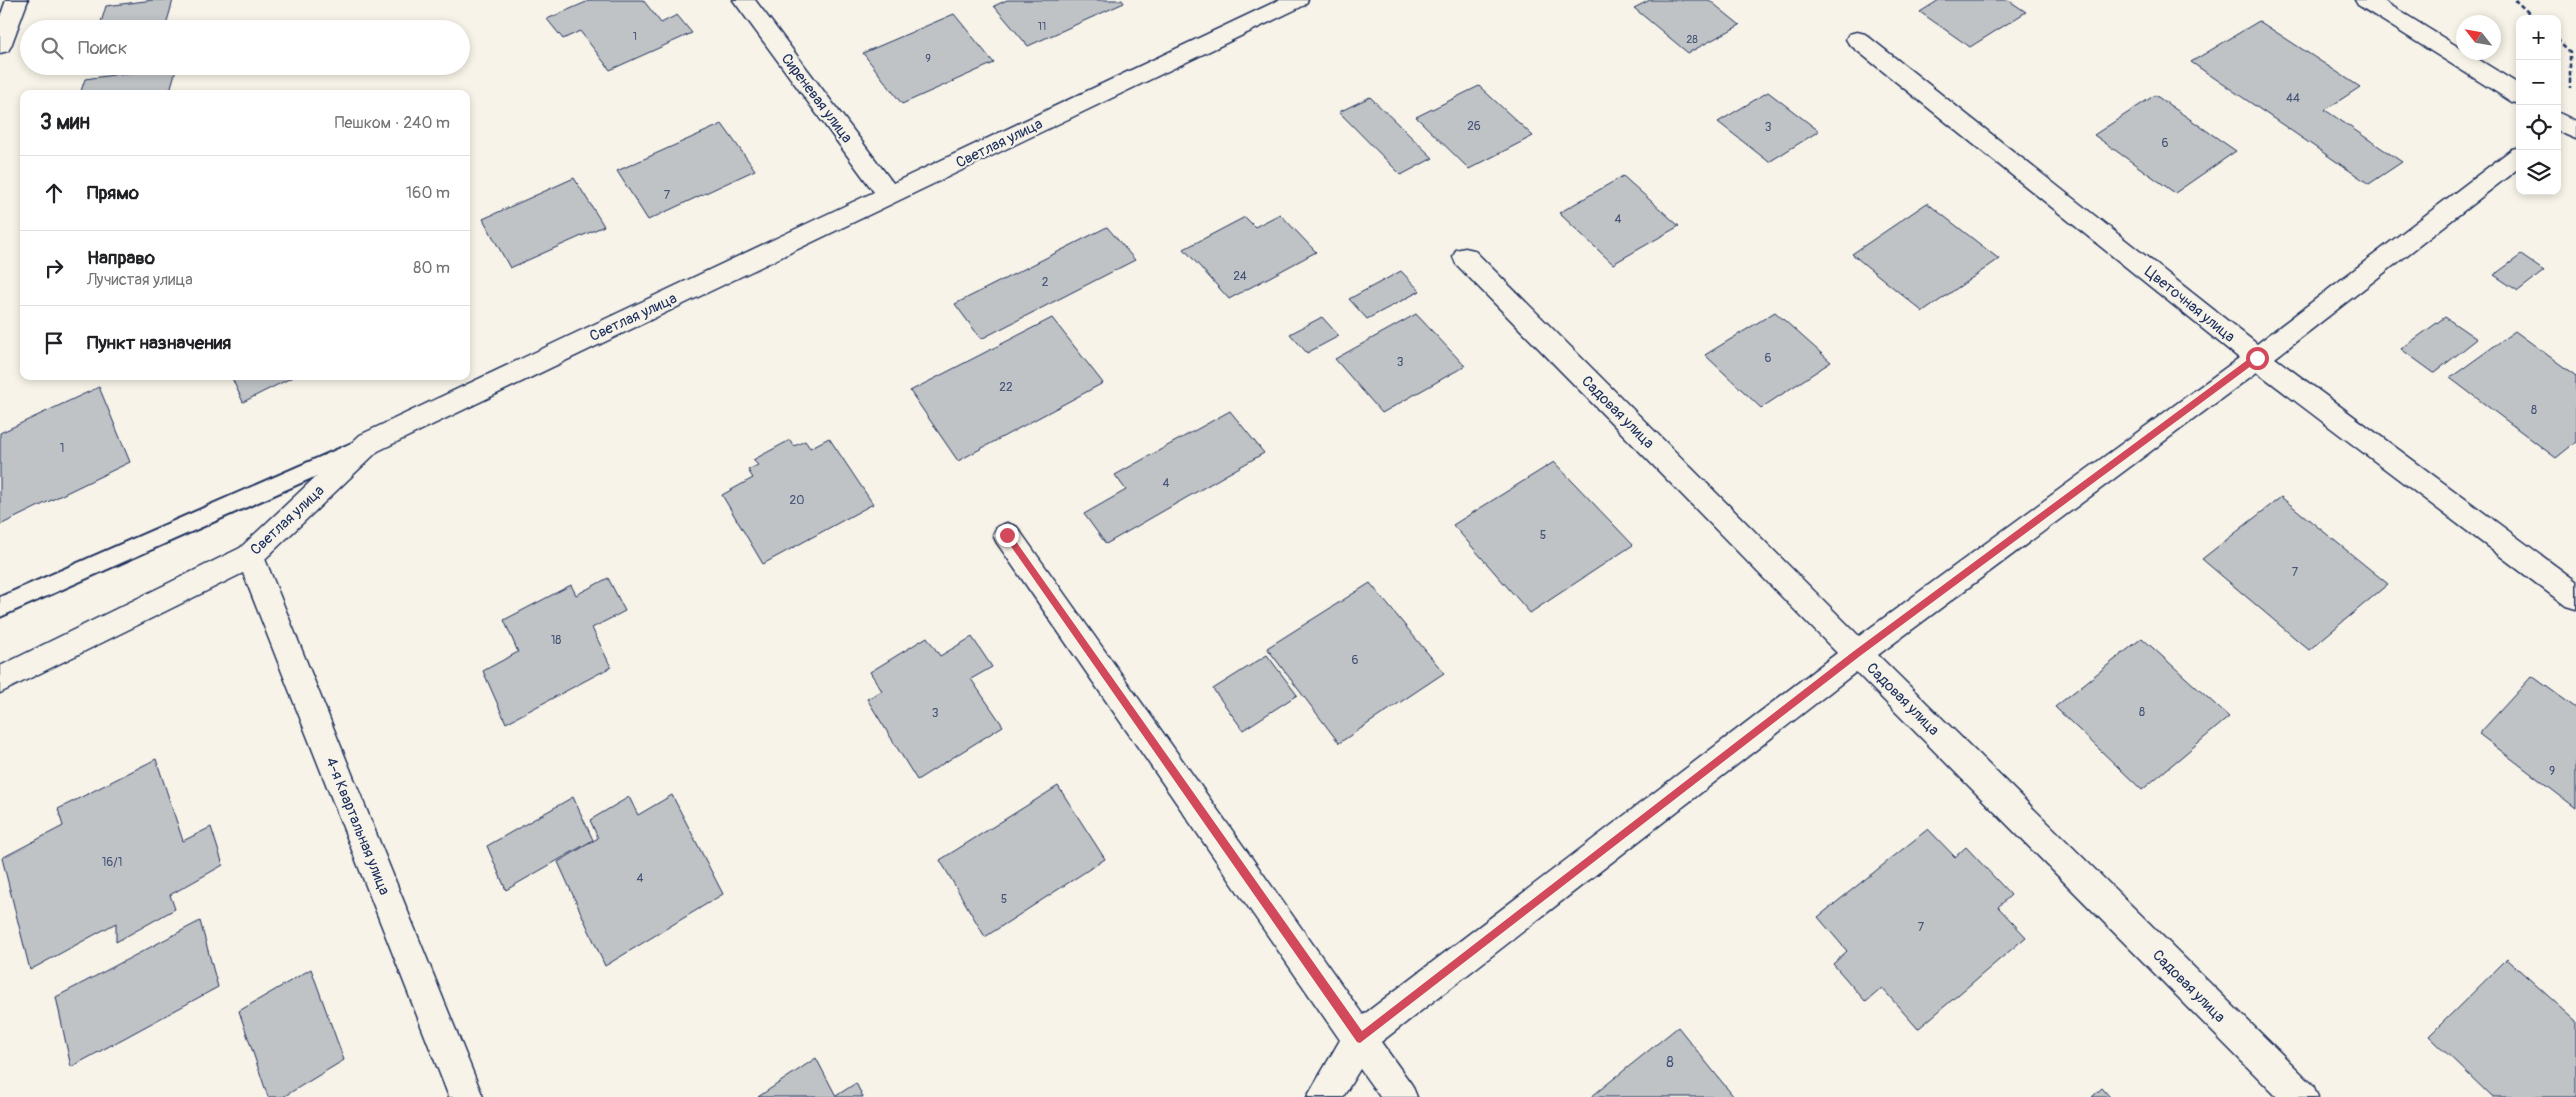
<!DOCTYPE html>
<html lang="ru">
<head>
<meta charset="utf-8">
<style>
  :root { --surface:#fff; --page:#f6f6f6; --text:#202124; --muted:#757577; --line:#e0e0e0 }
  body { margin:0; font-family:Pangolin,sans-serif; background:var(--page); color:var(--text) }
  .controls { position:absolute; right:15px; top:15px; display:grid; overflow:hidden; border-radius:10px; box-shadow:0 2px 8px #0003 }
  .controls button { width:45px; height:45px; display:grid; place-items:center; padding:0; border:0; border-bottom:1px solid var(--line); background:var(--surface); color:var(--text); font:25px sans-serif }
  .compass { position:absolute; left:2456px; top:15px; width:45px; height:45px; border-radius:50%; background:var(--surface); box-shadow:0 2px 8px #0003; rotate:301deg }
  .stop { position:absolute; width:15px; height:15px; margin:-11px; border:4px solid #d1495b; border-radius:50%; background:#fff }
  .stop.end { background:#d1495b; border-color:#fff; box-shadow:0 1px 5px #0008 }
  .list { margin:0; padding:0; list-style:none }
  h2 { display:flex; justify-content:space-between; align-items:center; height:65px; margin:0; padding:0 20px; font-size:21px }
  h2 small { font-size:16px; font-weight:400; color:var(--muted) }
  .list li { display:grid; grid-template-columns:32px 1fr auto; gap:15px; align-items:center; box-sizing:border-box; height:75px; padding:0 20px; border-top:1px solid var(--line) }
  .list b { display:block; font-size:19px; white-space:nowrap }
  .list p { margin:0; font-size:16px; white-space:nowrap; color:var(--muted) }
  .list em { font-size:16px; font-style:normal; color:var(--muted) }
  .icon { flex:none; width:28px; height:28px; fill:none; stroke:currentColor; stroke-width:2; stroke-linecap:round; stroke-linejoin:round }
  .map { position:relative; flex:none; width:2576px; height:1097px; overflow:hidden }
  .search { position:absolute; background:var(--surface); box-shadow:0 2px 8px #0003; left:20px; top:20px; width:450px; height:55px; display:flex; align-items:center; gap:12px; box-sizing:border-box; padding:0 18px; border-radius:28px; color:var(--muted); font-size:19px }
  .panel { position:absolute; background:var(--surface); box-shadow:0 2px 8px #0003; left:20px; top:90px; width:450px; height:290px; border-radius:10px }
  .map>svg:first-child { display:block }
  .building { fill:#c0c3c5; stroke:#1b2f5e }
  .lines { fill:none; stroke-linecap:round; stroke-linejoin:round }
  .service-casing { stroke:#1b2f5e; stroke-width:4 }
  .minor-casing { stroke:#1b2f5e; stroke-width:3 }
  .path { stroke:#1b2f5e; stroke-width:2.5; stroke-dasharray:4.5 3; stroke-linecap:butt }
  .service { fill:#f7f3e8; fill-rule:evenodd }
  .minor { fill:#f7f3e8; fill-rule:evenodd }
  .route { fill:#d1495b }
  .labels { text-anchor:middle; stroke-width:4; stroke-linejoin:round; paint-order:stroke }
  .far-number-label { font-size:11px; fill:#445478 }
  .number-label { font-size:12px; fill:#445478 }
  .street-label { font-size:15px; fill:#1b2f5e; stroke:#f7f3e8 }
  .near-number-label { font-size:15px; fill:#445478 }
</style>
</head>
<body>
<div class="map">
<svg width="2576" height="1097" viewBox="0 0 2576 1097">
  <rect width="100%" height="100%" fill="#f7f3e8"/>
  <filter id="ink" filterUnits="userSpaceOnUse"><feTurbulence type="fractalNoise" baseFrequency=".02" numOctaves="2"/><feDisplacementMap in="SourceGraphic" scale="10" xChannelSelector="R" yChannelSelector="G"/><feConvolveMatrix kernelMatrix="1 2 1 2 8 2 1 2 1" color-interpolation-filters="sRGB"/></filter>
  <g filter="url(#ink)">
    <path class="building" d="M153,0H173L165,29H99L106,6Z
      M591,0H643L661,23L677,15L692,33L610,70L580,31L563,39L547,19Z
      M1007,0H1122L1124,3L1028,46L994,6Z
      M1650,0H1709L1740,25L1688,53L1634,8Z
      M1939,0H2008L2026,12L1970,47L1920,12Z
      M954,14L994,63L902,104L863,53Z
      M2259,21L2360,87L2325,110L2402,162L2369,184L2191,62Z
      M177,66L169,94H80L85,79Z
      M1479,86L1533,136L1469,169L1416,117Z
      M1768,92L1819,131L1769,162L1718,122Z
      M2155,95L2236,151L2175,193L2094,135Z
      M1370,97L1433,158L1401,175L1339,112Z
      M722,124L755,170L648,220L617,171Z
      M1623,176L1679,226L1613,264L1559,213Z
      M574,178L604,226L510,268L483,219Z
      M1927,203L1999,259L1923,312L1852,254Z
      M1280,214L1316,252L1229,299L1184,249L1245,217L1255,227Z
      M1107,227L1135,260L981,339L955,304Z
      M2521,255L2544,271L2518,291L2494,275Z
      M1401,271L1420,291L1367,319L1349,299Z
      M1775,312L1831,362L1761,408L1705,355Z
      M1416,314L1465,366L1382,413L1335,359Z
      M1322,317L1339,336L1307,353L1290,334Z
      M2445,317L2477,339L2434,373L2401,349Z
      M1052,318L1103,383L958,461L910,391Z
      M2515,331L2576,376V442L2556,458L2450,378Z
      M231,376H295L243,402Z
      M99,387L130,462L0,525V433Z
      M1230,411L1264,453L1106,544L1084,514L1126,490L1115,475Z
      M829,438L873,504L763,564L722,495L753,478L748,470L758,465L753,460L790,440L794,446L805,441L810,448Z
      M1554,462L1633,545L1530,613L1453,525Z
      M2281,497L2388,584L2309,650L2202,559Z
      M608,578L625,611L592,628L611,667L506,723L483,671L518,652L504,620L571,585L576,595Z
      M1370,583L1444,673L1339,743L1267,648Z
      M927,637L940,656L972,637L992,667L971,679L1003,726L917,780L867,699L882,691L870,672Z
      M2142,638L2229,717L2142,790L2055,707Z
      M1267,655L1297,695L1243,730L1213,689Z
      M2532,676L2576,708V808L2479,734Z
      M156,759L183,841L211,827L223,865L170,895L175,909L116,942V923L30,970L2,858L63,826L58,809Z
      M1058,786L1105,859L985,937L940,860Z
      M672,795L723,894L605,966L558,862L598,838L590,820L629,797L638,815Z
      M573,797L593,840L506,890L487,846Z
      M1928,829L1955,857L1966,847L2011,895L1998,907L2026,937L1918,1029L1882,988L1866,1002L1833,964L1847,951L1818,917Z
      M200,921L218,987L71,1067L56,997Z
      M2507,959L2576,1021V1097H2492L2429,1036Z
      M311,969L344,1060L283,1097H268L239,1011Z
      M1678,1027L1734,1097H1591Z
      M816,1058L836,1096L856,1083L863,1097H758Z
      M2102,1088L2110,1097H2092Z"/>
    <g class="lines">
      <defs>
        <path id="service" d="M361,439L368,441L371,447L368,453L0,617V597Z"/>
        <path id="minor" d="M6,0H28L11,46L8,51L0,53V17Z
          M733,0H755L893,183L1279,0H1308L1305,5L378,451L265,559L483,1097H449L243,573L0,693V666L240,548L360,435L874,192Z
          M2355,0H2382L2520,85V104L2512,102L2358,5Z
          M1857,32L1865,34L2257,344L2512,149L2520,147V167L2275,358L2576,581V609L2566,606L2257,372L1878,655L2313,1085L2318,1097H2277L1856,672L1381,1042L1412,1085L1417,1097H1380L1360,1069L1343,1097H1307L1340,1040L997,543L993,535L997,527L1007,523L1017,527L1363,1015L1837,653L1456,264L1453,257L1456,250L1465,248L1474,250L1859,636L2239,358L1849,44L1846,39L1849,34Z
          M2557,112L2576,121V139L2557,131Z"/>
      </defs>
      <use href="#service" class="service-casing"/>
      <use href="#minor" class="minor-casing"/>
      <path class="path" d="M2518,0L2516,1L2535,19
        M2557,39L2570,52V88"/>
      <use href="#service" class="service"/>
      <use href="#minor" class="minor"/>
    </g>
  </g>
  <path class="route" d="M2254,355H2259V360L1860,656L1360,1043L1357,1042L1003,535L1007,532L1010,533L1362,1031L1854,651Z"/>
  <g class="labels">
    <g class="far-number-label">
      <text x="1042" y="30">11</text>
      <text x="635" y="40">1</text>
      <text x="1692" y="43">28</text>
      <text x="928" y="62">9</text>
    </g>
    <g class="number-label">
      <text x="2293" y="102">44</text>
      <text x="1474" y="130">26</text>
      <text x="1768" y="131">3</text>
      <text x="2165" y="147">6</text>
      <text x="667" y="199">7</text>
      <text x="1618" y="223">4</text>
      <text x="1240" y="280">24</text>
      <text x="1045" y="286">2</text>
      <text x="1768" y="362">6</text>
      <text x="1400" y="366">3</text>
      <text x="1006" y="391">22</text>
      <text x="2534" y="414">8</text>
      <text x="62" y="452">1</text>
      <text x="1166" y="487">4</text>
      <text x="797" y="504">20</text>
      <text x="1543" y="539">5</text>
      <text x="2295" y="576">7</text>
      <text x="556" y="644">18</text>
      <text x="1355" y="664">6</text>
      <text x="2142" y="716">8</text>
      <text x="935" y="717">3</text>
      <text x="2552" y="775">9</text>
      <text x="112" y="866">16/1</text>
      <text x="640" y="882">4</text>
      <text x="1004" y="903">5</text>
      <text x="1921" y="931">7</text>
    </g>
    <g class="street-label">
      <text transform="translate(817 98) rotate(53)" y="5">Сиреневая улица</text>
      <text transform="translate(999 143) rotate(-26)" y="5">Светлая улица</text>
      <text transform="translate(2190 304) rotate(39)" y="5">Цветочная улица</text>
      <text transform="translate(633 317) rotate(-25)" y="5">Светлая улица</text>
      <text transform="translate(1618 412) rotate(45)" y="5">Садовая улица</text>
      <text transform="translate(287 520) rotate(-43)" y="5">Светлая улица</text>
      <text transform="translate(1903 699) rotate(45)" y="5">Садовая улица</text>
      <text transform="translate(358 826) rotate(68)" y="5">4-я Квартальная улица</text>
      <text transform="translate(2189 986) rotate(45)" y="5">Садовая улица</text>
    </g>
    <g class="near-number-label">
      <text x="1670" y="1067">8</text>
    </g>
  </g>
</svg>
<div class="controls">
<button>+</button>
<button>−</button>
<button><svg class="icon" aria-label="locate" viewBox="0 0 24 24"><circle cx="12" cy="12" r="6"/><path d="M12 2v4M12 18v4M2 12h4M18 12h4"/></svg></button>
<button><svg class="icon" aria-label="layers" viewBox="0 0 24 24"><path d="M12 4l9 5-9 5-9-5zM3 14l9 5 9-5"/></svg></button>
</div>
<svg class="compass" viewBox="-18 -18 36 36"><path d="M0-13l5 13h-10z" fill="#e53935"/><path d="M0 13l5-13h-10z" fill="#757577"/></svg>
<div class="stop" style="left:2257px;top:358px"></div>
<div class="stop end" style="left:1007px;top:535px"></div>
<div class="search"><svg class="icon" aria-label="search" viewBox="0 0 24 24"><circle cx="10" cy="10" r="6"/><path d="M15 15l6 6"/></svg>Поиск</div>
<section class="panel">
<h2>3 мин<small>Пешком · 240 m</small></h2>
<ul class="list">
<li><svg class="icon" aria-label="ahead" viewBox="0 0 24 24"><path d="M12 20V5M6 11l6-6 6 6"/></svg><div><b>Прямо</b></div><em>160 m</em></li>
<li><svg class="icon" aria-label="right" viewBox="0 0 24 24"><path d="M7 20v-9h11M14 6l5 5-5 5"/></svg><div><b>Направо</b><p>Лучистая улица</p></div><em>80 m</em></li>
<li><svg class="icon" aria-label="arrive" viewBox="0 0 24 24"><path d="M6 21V4h12l-3 4 3 4H6"/></svg><div><b>Пункт назначения</b></div></li>
</ul>
</section>
</div>
</body>
</html>
